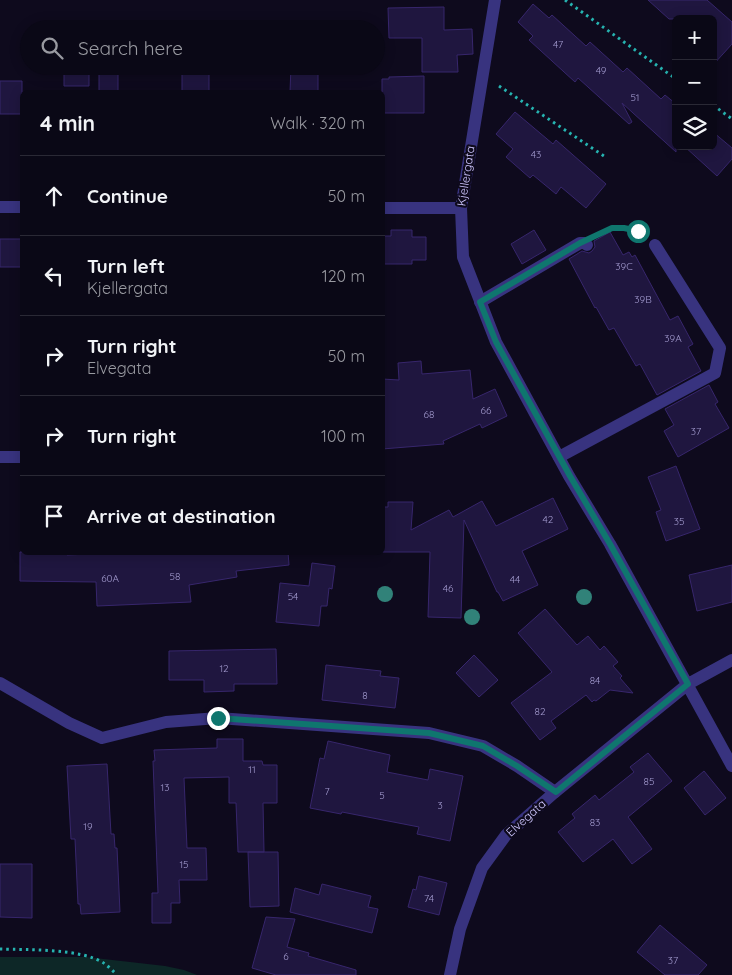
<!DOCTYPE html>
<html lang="en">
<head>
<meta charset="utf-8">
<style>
  :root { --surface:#0a0816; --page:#13111f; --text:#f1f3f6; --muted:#999aa1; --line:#2a2935 }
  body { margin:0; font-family:Quicksand,sans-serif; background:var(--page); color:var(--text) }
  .controls { position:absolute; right:15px; top:15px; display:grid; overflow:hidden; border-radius:8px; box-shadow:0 2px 12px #0003 }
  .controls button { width:45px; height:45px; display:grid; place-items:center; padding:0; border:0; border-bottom:1px solid var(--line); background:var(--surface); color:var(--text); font:25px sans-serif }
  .stop { position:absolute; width:15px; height:15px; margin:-11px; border:4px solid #0f766e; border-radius:50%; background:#fff }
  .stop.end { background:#0f766e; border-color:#fff; box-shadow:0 1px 5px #0008 }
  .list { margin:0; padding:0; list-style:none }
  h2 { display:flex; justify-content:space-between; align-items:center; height:65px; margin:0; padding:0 20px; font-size:21px }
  h2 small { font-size:16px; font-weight:400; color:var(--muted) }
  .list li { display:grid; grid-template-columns:32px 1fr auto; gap:15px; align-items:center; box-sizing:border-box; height:80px; padding:0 20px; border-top:1px solid var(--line) }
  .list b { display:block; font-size:19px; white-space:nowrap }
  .list p { margin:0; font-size:16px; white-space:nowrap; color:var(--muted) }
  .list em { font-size:16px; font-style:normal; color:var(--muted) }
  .icon { flex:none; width:28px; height:28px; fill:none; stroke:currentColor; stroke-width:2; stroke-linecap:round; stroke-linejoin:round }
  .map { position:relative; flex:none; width:732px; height:975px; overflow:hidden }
  .search { position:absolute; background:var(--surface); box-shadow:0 2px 12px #0003; left:20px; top:20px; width:365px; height:55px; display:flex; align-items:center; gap:12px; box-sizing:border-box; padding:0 18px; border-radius:28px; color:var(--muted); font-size:19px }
  .panel { position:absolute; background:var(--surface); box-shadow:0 2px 12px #0003; left:20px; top:90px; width:365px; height:465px; border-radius:8px }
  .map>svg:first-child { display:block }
  .green { fill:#0d2727 }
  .building { fill:#1f163f; stroke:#37266c }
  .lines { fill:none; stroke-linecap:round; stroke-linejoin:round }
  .path { stroke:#26b3b0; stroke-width:3; stroke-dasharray:2.5 4; stroke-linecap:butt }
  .lane { stroke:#38337f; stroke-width:12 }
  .street { stroke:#38337f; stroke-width:12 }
  .tree { fill:#318279 }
  .route { stroke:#0f766e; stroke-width:6 }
  .labels { text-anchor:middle; stroke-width:4.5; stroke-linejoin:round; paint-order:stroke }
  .number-label { font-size:10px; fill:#a39bcf }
  .street-label { font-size:12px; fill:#cfc7ff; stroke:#0e0a1d }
</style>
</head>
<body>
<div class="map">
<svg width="732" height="975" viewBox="0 0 732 975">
  <rect width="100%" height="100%" fill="#0e0a1d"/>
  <path class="green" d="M0,957H86L165,966L184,970L197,975H0Z"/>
  <path class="building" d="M648,0H707L732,22V44L713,65V19H669Z
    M533,4L549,18L552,15L586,46L590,42L623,72L627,68L661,99L665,95L676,104V152L622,103L632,122L629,124L578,78L575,82L529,40L533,36L518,22Z
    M444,7V30L472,29L473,54L457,55L458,72H422V38H389L388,8Z
    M64,66H89V86H64Z
    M182,66H209V92H182Z
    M291,66H318V92H290Z
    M99,74H118V92H99Z
    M424,76V113H382V79H389V77Z
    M0,81H22V114H0Z
    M515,112L553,144L556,140L606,184L586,208L561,187L556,194L533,175L530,178L506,157L513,149L496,134Z
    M713,132L732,148V159L717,176L684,146H713Z
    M391,230H412V237H426V260H412V264H382V236H391Z
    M534,230L546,250L522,264L511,244Z
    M610,232L623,255L629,252L632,257L635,255L670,320L678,316L693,344L688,347L701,371L657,395L640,364L636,366L614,328L609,330L596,307L595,308L569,259L582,251L589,253L592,251L595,247L594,241Z
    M0,239H22V267H0Z
    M421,361L422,374L470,370L473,399L495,389L507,416L482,428L480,424L443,441L444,444L382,449V379L399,380L398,363Z
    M709,385L718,402L715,404L729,428L678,457L664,431L674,425L665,409Z
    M676,466L700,529L666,541L656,512L661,510L648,477Z
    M553,498L568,529L522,551L538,585L503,601L498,592H497L464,520L461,618L428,617L430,552H382V507H388V502H413L411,530L449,510L453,517L482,501L496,526Z
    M20,552H67V555L135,552H288L289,565L236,571L237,577L189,585L191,602L97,606L96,582L20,581Z
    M312,563L335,566L332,589L329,588L327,606H321L319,626L276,622L280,583L309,586Z
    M732,565V602L697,611L689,575Z
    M545,609L577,645L588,636L600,650L604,646L618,662L613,666L622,676L620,678L633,693L610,690L596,701L594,700L592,702L586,695L551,721L556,728L540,740L511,703L552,672L518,633Z
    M276,649L277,684H234V691L204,692V680H169V651Z
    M474,655L498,680L479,697L456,673Z
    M326,665L381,671L380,676L399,678L395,708L322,700Z
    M217,739H243V761H262L263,765H277V803H263L264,852H238L236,803H229V777L184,778L187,848H206L207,880H179L180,903H171V923H152V893H158L153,761H155L154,750L217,748Z
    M328,741L390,755L387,772L428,780L430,769L463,776L450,841L417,834L419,827L342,812L341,814L310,808L320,758L324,759Z
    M648,753L672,781L628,817L652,849L632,864L613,839L583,862L558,832L575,818L572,814L595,795L599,800L634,772L630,767Z
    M107,764L111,834H114L115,848H117L120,912L81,914L80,904H78L75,839H71L67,766Z
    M704,771L726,798L705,815L684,788Z
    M248,852H278L279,906L250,907Z
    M0,864H32V918L0,917Z
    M419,876L447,883L439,915L408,907L413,889L416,890Z
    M322,884L371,896L368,907L378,909L372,933L290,912L295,888L319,895Z
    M266,917L295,919L287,947L309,953L308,956L356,970V975H276L252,968Z
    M660,925L707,965L698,975H665L637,952Z"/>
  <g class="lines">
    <path class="path" d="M565,0L676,79
      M499,86L607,158
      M713,105L732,119
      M599,234C603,232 607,229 611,228C620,225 635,229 642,235
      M0,949C27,950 83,948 105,964C109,967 113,971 117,975"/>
    <path class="lane" d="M480,302L580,243H585L587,245
      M0,457H22
      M559,457L715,373L720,348L655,245
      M0,683L69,723L102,738L166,722L218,718L429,733L483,746L517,766L555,792"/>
    <path class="street" d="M495,0L461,208L463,257L496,342L569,476L610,544L732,766
      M0,207H22
      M382,208H461
      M450,975L460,929L482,868L506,835L555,792L688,684L732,660"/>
  </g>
  <g class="tree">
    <circle cx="385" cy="594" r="8"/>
    <circle cx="584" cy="597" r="8"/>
    <circle cx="472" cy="617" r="8"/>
  </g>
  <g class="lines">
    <path class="route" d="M218,718L429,733L483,746L517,766L556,792L688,684L610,544L570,476L496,342L480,302L580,243L612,228H624L638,231"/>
  </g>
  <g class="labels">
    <g class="number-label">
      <text x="558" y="48">47</text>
      <text x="601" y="74">49</text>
      <text x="635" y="101">51</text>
      <text x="536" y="158">43</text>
      <text x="624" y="270">39C</text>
      <text x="643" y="303">39B</text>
      <text x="673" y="342">39A</text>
      <text x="486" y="414">66</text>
      <text x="429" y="418">68</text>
      <text x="696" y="435">37</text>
      <text x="548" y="523">42</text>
      <text x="679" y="525">35</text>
      <text x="175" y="580">58</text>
      <text x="110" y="582">60A</text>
      <text x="515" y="583">44</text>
      <text x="448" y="592">46</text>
      <text x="293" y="600">54</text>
      <text x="224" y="672">12</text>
      <text x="595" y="684">84</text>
      <text x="365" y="699">8</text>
      <text x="540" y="715">82</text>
      <text x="252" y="773">11</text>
      <text x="649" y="785">85</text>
      <text x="165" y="791">13</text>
      <text x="327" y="795">7</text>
      <text x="382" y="799">5</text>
      <text x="440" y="809">3</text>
      <text x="595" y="826">83</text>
      <text x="88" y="830">19</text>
      <text x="184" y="868">15</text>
      <text x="429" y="902">74</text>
      <text x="286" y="960">6</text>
      <text x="673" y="964">37</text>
    </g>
    <g class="street-label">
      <text transform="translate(466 176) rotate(-81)" y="4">Kjellergata</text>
      <text transform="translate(526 818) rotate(-42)" y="4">Elvegata</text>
    </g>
  </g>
</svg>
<div class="controls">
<button>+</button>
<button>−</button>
<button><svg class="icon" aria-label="layers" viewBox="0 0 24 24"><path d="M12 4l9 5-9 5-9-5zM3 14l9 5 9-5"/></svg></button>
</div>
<div class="stop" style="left:638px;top:231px"></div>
<div class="stop end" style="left:218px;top:718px"></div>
<div class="search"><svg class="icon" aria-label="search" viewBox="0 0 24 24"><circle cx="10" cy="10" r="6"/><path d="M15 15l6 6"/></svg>Search here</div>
<section class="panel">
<h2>4 min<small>Walk · 320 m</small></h2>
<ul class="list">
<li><svg class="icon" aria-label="ahead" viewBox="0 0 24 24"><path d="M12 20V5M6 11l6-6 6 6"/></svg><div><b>Continue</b></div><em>50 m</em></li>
<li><svg class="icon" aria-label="left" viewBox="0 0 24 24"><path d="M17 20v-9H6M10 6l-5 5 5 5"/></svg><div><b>Turn left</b><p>Kjellergata</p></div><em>120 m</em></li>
<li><svg class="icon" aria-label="right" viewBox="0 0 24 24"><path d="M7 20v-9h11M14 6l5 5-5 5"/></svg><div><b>Turn right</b><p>Elvegata</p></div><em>50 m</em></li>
<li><svg class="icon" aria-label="right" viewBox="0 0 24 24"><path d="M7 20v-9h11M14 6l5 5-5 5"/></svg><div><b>Turn right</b></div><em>100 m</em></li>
<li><svg class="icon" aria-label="arrive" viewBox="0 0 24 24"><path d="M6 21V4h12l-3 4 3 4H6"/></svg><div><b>Arrive at destination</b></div></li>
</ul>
</section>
</div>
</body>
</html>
